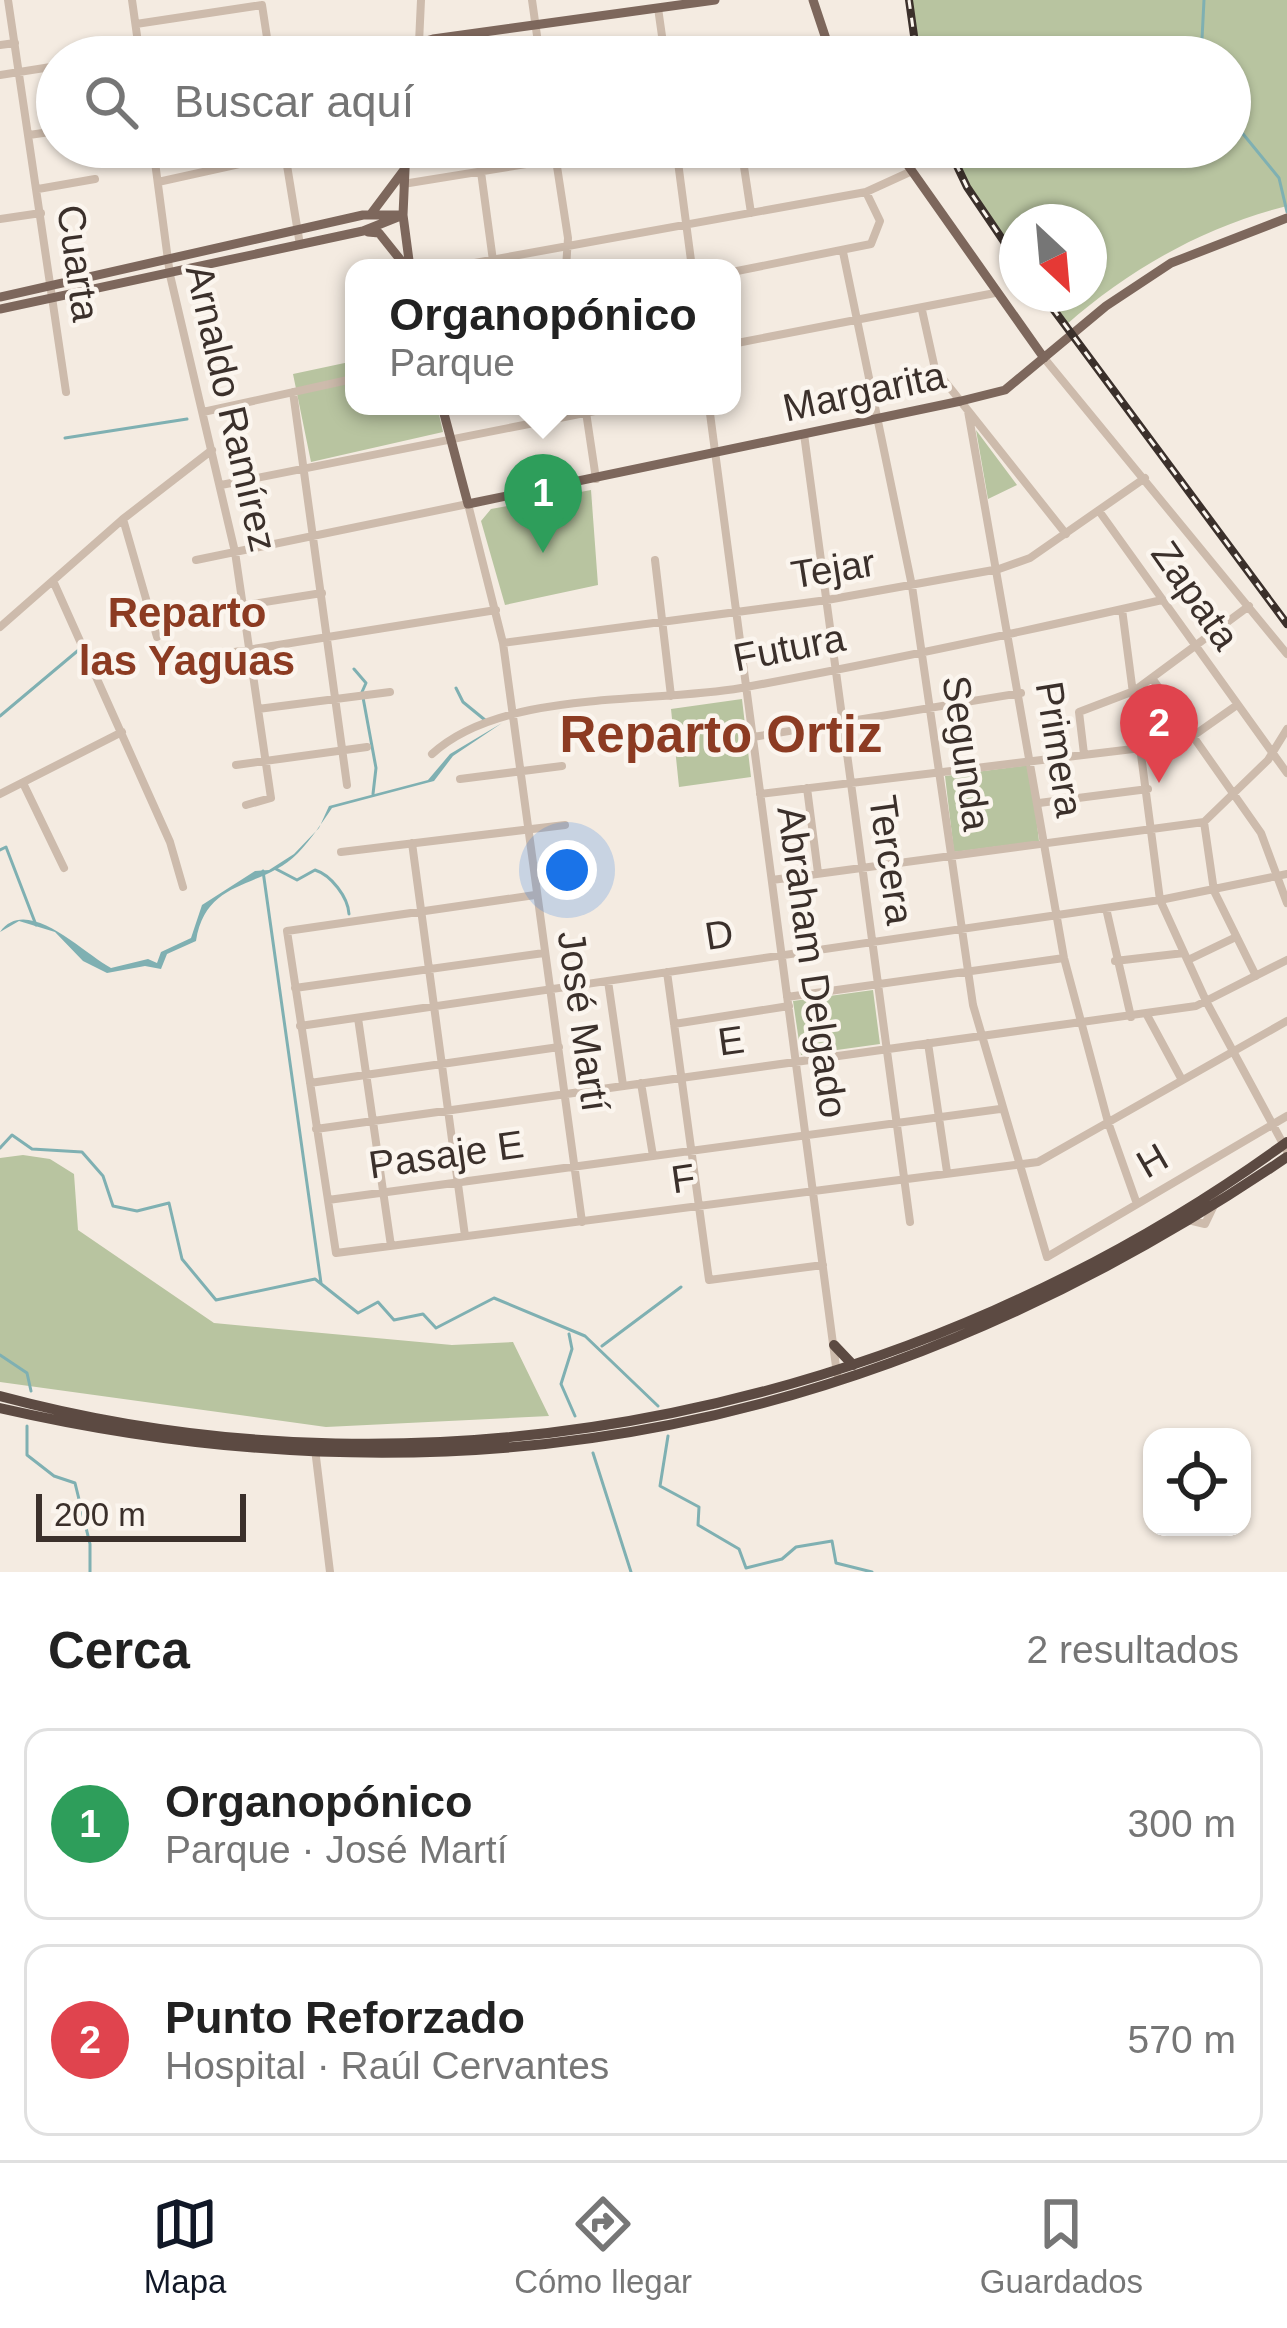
<!DOCTYPE html>
<html lang="es">
<head>
<meta charset="utf-8">
<style>
  :root { --surface:#fff; --page:#f6f6f6; --text:#222; --muted:#767676; --line:#e0e0e0; --accent:#111827 }
  body { margin:0; font-family:Helvetica,sans-serif; background:var(--page); color:var(--text) }
  .controls { position:absolute; right:36px; bottom:36px; display:grid; overflow:hidden; border-radius:24px; box-shadow:0 3px 9px #0004 }
  .controls button { width:108px; height:108px; display:grid; place-items:center; padding:0; border:0; border-bottom:3px solid var(--line); background:var(--surface); color:var(--text); font:60px sans-serif }
  .compass { position:absolute; left:999px; top:204px; width:108px; height:108px; border-radius:50%; background:var(--surface); box-shadow:0 3px 9px #0004; rotate:154deg }
  .scale { position:absolute; left:36px; bottom:30px; width:210px; box-sizing:border-box; padding-left:12px; border:6px solid #3b302b; border-top:0; font-size:33px; line-height:42px; white-space:nowrap; color:#3b302b; -webkit-text-stroke:9px #fbf5ee; paint-order:stroke }
  .you { position:absolute; left:567px; top:870px; width:42px; height:42px; margin:-30px; border:9px solid #fff; border-radius:50%; background:#1a73e8; box-shadow:0 0 0 18px #1a73e833 }
  .badge { display:grid; place-items:center; width:78px; height:78px; border-radius:50%; background:var(--accent); color:#fff; font-size:39px; font-weight:700 }
  .pin { position:absolute; translate:-50% -99px; filter:drop-shadow(0 3px 6px #0008) }
  .pin::after { content:''; position:absolute; top:63px; width:42px; height:36px; background:inherit; clip-path:polygon(0 0,100% 0,50% 100%) }
  .popup { position:absolute; left:345px; top:259px; width:396px; height:156px; box-sizing:border-box; display:grid; place-content:center; border-radius:24px; background:var(--surface); filter:drop-shadow(0 3px 9px #0005); font-size:39px; white-space:nowrap; color:var(--muted) }
  .popup b { font-size:45px; color:var(--text) }
  .popup::after { content:''; position:absolute; left:50%; top:100%; margin-left:-24px; border:24px solid transparent; border-top-color:var(--surface) }
  .list { margin:0; padding:0; list-style:none }
  h2 { display:flex; justify-content:space-between; align-items:center; height:156px; margin:0; padding:0 48px; font-size:51px }
  h2 small { font-size:39px; font-weight:400; color:var(--muted) }
  .list li { display:grid; grid-template-columns:78px 1fr auto; gap:36px; align-items:center; box-sizing:border-box; height:192px; margin:0 24px 24px; padding:0 24px; border:3px solid var(--line); border-radius:24px }
  .list b { display:block; font-size:45px; white-space:nowrap }
  .list p { margin:0; font-size:39px; white-space:nowrap; color:var(--muted) }
  .list em { font-size:39px; font-style:normal; color:var(--muted) }
  .icon { flex:none; width:66px; height:66px; fill:none; stroke:currentColor; stroke-width:2; stroke-linecap:round; stroke-linejoin:round }
  .map { position:relative; flex:none; width:1287px; height:1572px; overflow:hidden }
  .search { position:absolute; background:var(--surface); box-shadow:0 3px 9px #0004; left:36px; right:36px; top:36px; height:132px; display:flex; align-items:center; gap:30px; box-sizing:border-box; padding:0 42px; border-radius:66px; color:var(--muted); font-size:45px }
  .sheet { height:588px; background:var(--surface) }
  nav { display:flex; justify-content:space-around; align-items:center; box-sizing:border-box; height:168px; border-top:3px solid var(--line); background:var(--surface); font-size:33px; color:var(--muted) }
  nav a { display:grid; justify-items:center; gap:6px }
  nav .on { color:var(--accent) }
  .map>svg:first-child { display:block }
  .green { fill:#b8c4a0 }
  .water { fill:#7fb0b2 }
  .lines { fill:none; stroke-linecap:round; stroke-linejoin:round }
  .stream { stroke:#7fb0b2; stroke-width:3 }
  .minor { stroke:#cdbbac; stroke-width:8 }
  .major { stroke:#7d675c; stroke-width:9 }
  .highway { stroke:#5c4a42; stroke-width:10 }
  .rail-casing { stroke:#3b302b; stroke-width:8 }
  .rail { stroke:#fbf5ee; stroke-width:3; stroke-dasharray:9; stroke-linecap:butt }
  .labels { text-anchor:middle; stroke-width:9; stroke-linejoin:round; paint-order:stroke }
  .street-label { font-size:39px; fill:#3b302b; stroke:#fbf5ee }
  .neighbourhood-label { font-size:42px; font-weight:bold; fill:#8c3b22; stroke:#fbf5ee }
  .district-label { font-size:51px; font-weight:bold; fill:#8c3b22; stroke:#fbf5ee }
</style>
</head>
<body>
<div class="map">
<svg width="1287" height="1572" viewBox="0 0 1287 1572">
  <rect width="100%" height="100%" fill="#f4ebe1"/>
  <path class="green" d="M911,0H1287V206C1205,226 1128,270 1066,325L1042,294H1089V222H1017V260L986,218L949,147H1230V57H919Z
    M354,361V406H437L443,432L311,462L293,374Z
    M976,430L1017,485L988,499Z
    M591,490L598,585L505,605L481,521L491,509Z
    M742,699L751,777L679,787L671,709Z
    M1030,765L1039,841L954,852L945,776Z
    M873,990L880,1044L801,1055L793,1001Z
    M23,1155L50,1159L74,1174L78,1230L214,1323L452,1345L513,1342L549,1416L326,1427L0,1382V1158Z"/>
  <path class="water" d="M502,723L453,756L434,781L332,808C321,824 312,838 298,853C262,890 206,877 196,941L167,954L161,969L145,966L107,973L83,961L55,932L19,921L0,932C27,894 84,954 111,968L148,959L157,963L161,952L191,938L202,905L255,871L269,870L294,854L319,828L329,806L428,780L450,754Z"/>
  <g class="lines">
    <path class="stream" d="M1204,0L1202,39L1219,57
      M1230,118L1279,178L1287,212
      M65,438L187,419
      M354,669L366,683L362,692L376,768L373,794
      M456,688L463,702L485,720
      M0,716L81,648
      M0,850L6,847L36,925
      M276,869L297,880L315,870C331,875 348,897 349,914
      M263,871L321,1283
      M0,1148L12,1135L32,1149L82,1152L103,1176L113,1206L137,1211L169,1203L182,1259L216,1300L315,1279L358,1313L378,1302L394,1320L423,1314L436,1328L494,1298L585,1336L658,1406
      M569,1334L572,1349L561,1384L575,1416
      M602,1346L681,1287
      M0,1355L27,1373L31,1391
      M27,1426V1455L54,1476L75,1483L90,1544V1572
      M668,1436L660,1486L699,1507L698,1525L739,1549L746,1568L782,1559L796,1547L832,1541L836,1563L872,1572
      M593,1453L631,1572"/>
    <path class="minor" d="M8,0L66,392
      M132,0L140,57
      M532,0L540,57
      M262,5L270,57
      M658,8L665,57
      M136,24L262,5
      M0,45L15,43
      M269,47L317,42L419,43L421,0
      M116,57L140,53
      M0,75L57,66
      M29,135L57,131
      M153,147L170,275L235,552L271,798L246,805
      M284,147L300,245
      M309,147H311
      M554,147L568,238L566,268
      M676,147L692,268
      M741,147L751,213
      M481,172L494,268
      M158,182L285,154
      M403,184L632,147
      M38,189L95,179
      M0,219L41,213
      M843,252L912,586L973,1005L1047,1257L1287,1116
      M447,268L866,192L912,171
      M732,272L871,244L880,221L866,192
      M922,310L935,369L1066,534
      M732,344L995,293
      M1044,358L1287,654
      M293,392L347,785
      M709,406L837,1374
      M968,411L1064,958L1108,1122L1137,1204
      M203,412L348,380
      M586,412L596,479
      M804,434L910,1222
      M221,485L620,406
      M1099,511L1287,773
      M123,519L157,637
      M196,560L468,504L503,643L582,1222
      M655,560L671,696
      M54,583L170,842L183,887
      M1122,609L1160,900L1207,1003L1287,1151
      M208,611L322,593
      M0,627L123,519L212,450
      M503,643L827,600L999,569L1030,558L1145,478
      M216,655L496,610
      M1152,678L1261,833L1287,903
      M258,709L390,692
      M753,737L1021,693
      M432,754C503,689 649,704 741,688C881,662 1022,632 1162,600
      M1084,754L1079,712L1134,691L1249,606
      M236,765L367,747
      M460,779L562,766
      M23,783L64,868
      M807,788L818,873
      M0,794L122,732
      M760,794L1183,743L1237,705
      M1039,803L1148,789
      M1204,822L1214,891L1256,976
      M412,843L465,1236
      M341,852L565,825
      M772,880L1204,822L1268,760L1287,729
      M535,895L287,931L336,1253L1038,1162L1287,1021
      M1106,908L1131,1017
      M1188,960L1236,937
      M1115,961L1184,953
      M667,972L709,1280L823,1265
      M608,981L623,1085
      M295,988L544,953
      M787,997L1064,958
      M1147,1015L1182,1080
      M358,1018L391,1246
      M674,1024L789,1006
      M300,1026L1160,900L1287,874
      M928,1043L947,1172
      M310,1083L559,1047
      M641,1083L653,1156
      M316,1129L1196,1006L1287,960
      M328,1200L1000,1109
      M1184,1219L1205,1224L1217,1199
      M315,1449L330,1572"/>
    <path class="major" d="M813,0L832,57
      M417,57L419,43L433,39L715,0
      M406,147L403,215L410,268
      M895,147L1044,358
      M371,214L404,170
      M368,232L379,233L407,268
      M0,297L363,215H403
      M0,309L363,231L403,215
      M442,406L468,504L961,401L1005,390L1106,306L1171,263L1287,218"/>
    <path class="highway" d="M834,1345L853,1365
      M0,1396C440,1514 922,1408 1287,1142
      M0,1408C472,1516 888,1428 1287,1157"/>
    <defs>
      <path id="rail" d="M909,0L917,57
        M948,147L967,187L1017,261
        M1042,294L1287,624"/>
    </defs>
    <use href="#rail" class="rail-casing"/>
    <use href="#rail" class="rail"/>
  </g>
  <g class="labels">
    <g class="street-label">
      <text transform="translate(79 263) rotate(82)" y="14">Cuarta</text>
      <text transform="translate(864 391) rotate(-12)" y="14">Margarita</text>
      <text transform="translate(232 408) rotate(77)" y="14">Arnaldo Ramírez</text>
      <text transform="translate(833 568) rotate(-9)" y="14">Tejar</text>
      <text transform="translate(1196 595) rotate(55)" y="14">Zapata</text>
      <text transform="translate(789 647) rotate(-11)" y="14">Futura</text>
      <text transform="translate(1060 749) rotate(81)" y="14">Primera</text>
      <text transform="translate(967 753) rotate(82)" y="14">Segunda</text>
      <text transform="translate(892 860) rotate(82)" y="14">Tercera</text>
      <text transform="translate(719 934) rotate(-9)" y="14">D</text>
      <text transform="translate(813 962) rotate(82)" y="14">Abraham Delgado</text>
      <text transform="translate(584 1021) rotate(82)" y="14">José Martí</text>
      <text transform="translate(731 1040) rotate(-8)" y="14">E</text>
      <text transform="translate(446 1154) rotate(-8)" y="14">Pasaje E</text>
      <text transform="translate(1152 1160) rotate(-30)" y="14">H</text>
      <text transform="translate(683 1178) rotate(-8)" y="14">F</text>
    </g>
    <g class="neighbourhood-label">
      <text x="187" y="627">Reparto<tspan x="187" dy="48">las Yaguas</tspan></text>
    </g>
    <g class="district-label">
      <text x="721" y="752">Reparto Ortiz</text>
    </g>
  </g>
</svg>
<div class="controls">
<button><svg class="icon" aria-label="locate" viewBox="0 0 24 24"><circle cx="12" cy="12" r="6"/><path d="M12 2v4M12 18v4M2 12h4M18 12h4"/></svg></button>
</div>
<svg class="compass" viewBox="-18 -18 36 36"><path d="M0-13l5 13h-10z" fill="#e53935"/><path d="M0 13l5-13h-10z" fill="#767676"/></svg>
<div class="scale">200 m</div>
<div class="you"></div>
<div class="pin badge" style="left:543px;top:553px;background:#2e9e5b">1</div>
<div class="popup"><b>Organopónico</b>Parque</div>
<div class="pin badge" style="left:1159px;top:783px;background:#e0444e">2</div>
<div class="search"><svg class="icon" aria-label="search" viewBox="0 0 24 24"><circle cx="10" cy="10" r="6"/><path d="M15 15l6 6"/></svg>Buscar aquí</div>
</div>
<section class="sheet">
<h2>Cerca<small>2 resultados</small></h2>
<ul class="list">
<li><span class="badge" style="background:#2e9e5b">1</span><div><b>Organopónico</b><p>Parque · José Martí</p></div><em>300 m</em></li>
<li><span class="badge" style="background:#e0444e">2</span><div><b>Punto Reforzado</b><p>Hospital · Raúl Cervantes</p></div><em>570 m</em></li>
</ul>
</section>
<nav>
<a class="on"><svg class="icon" aria-label="map" viewBox="0 0 24 24"><path d="M3 6l6-2 6 2 6-2v14l-6 2-6-2-6 2zM9 4v14M15 6v14"/></svg>Mapa</a>
<a><svg class="icon" aria-label="directions" viewBox="0 0 24 24"><path d="M12 3l9 9-9 9-9-9zM9 14v-3h6M13 9l2 2-2 2"/></svg>Cómo llegar</a>
<a><svg class="icon" aria-label="saved" viewBox="0 0 24 24"><path d="M7 4h10v16l-5-4-5 4z"/></svg>Guardados</a>
</nav>
</body>
</html>
